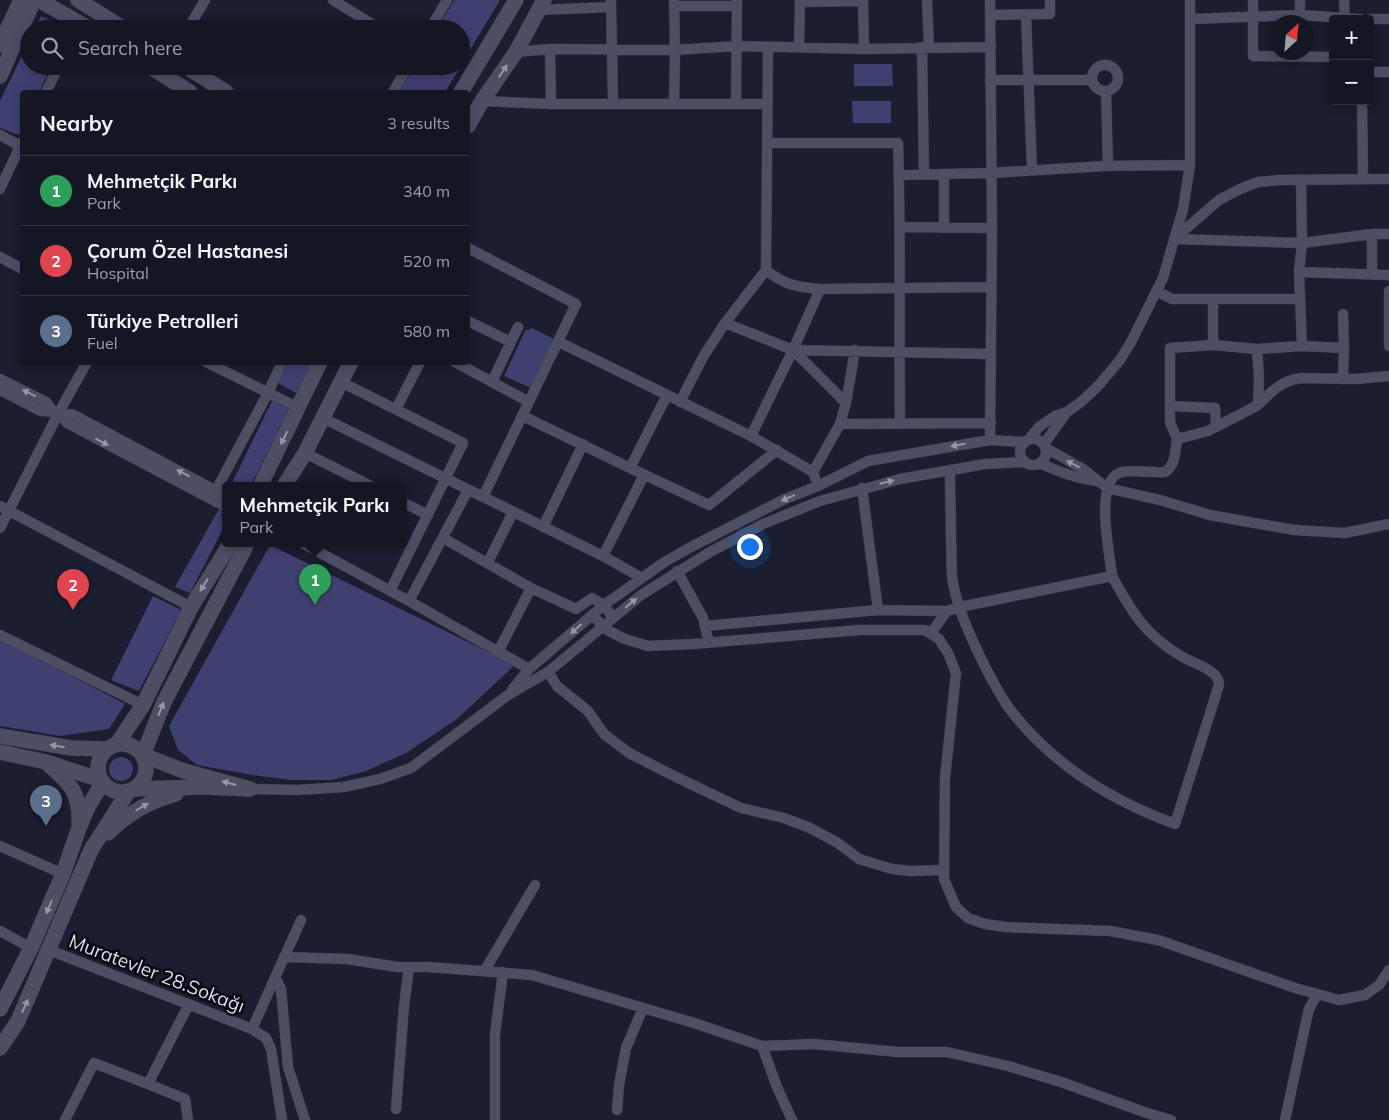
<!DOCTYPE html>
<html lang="en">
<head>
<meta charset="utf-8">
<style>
  :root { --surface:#141624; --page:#212331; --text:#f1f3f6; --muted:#9d9fa6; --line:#333541; --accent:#b45309 }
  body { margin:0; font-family:Mulish,sans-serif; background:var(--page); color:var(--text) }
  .controls { position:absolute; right:15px; top:15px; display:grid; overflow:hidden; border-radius:5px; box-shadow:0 2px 12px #0003 }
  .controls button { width:45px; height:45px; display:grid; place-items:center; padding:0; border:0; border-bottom:1px solid var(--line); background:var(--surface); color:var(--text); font:25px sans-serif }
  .compass { position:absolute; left:1269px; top:15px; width:45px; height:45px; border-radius:50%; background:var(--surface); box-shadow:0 2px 12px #0003; rotate:26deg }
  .you { position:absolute; left:749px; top:546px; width:18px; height:18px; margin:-12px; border:4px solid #fff; border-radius:50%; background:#1a73e8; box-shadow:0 0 0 8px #1a73e833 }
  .badge { display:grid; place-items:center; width:32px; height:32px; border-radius:50%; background:var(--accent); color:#fff; font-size:16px; font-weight:700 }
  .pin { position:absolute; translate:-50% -41px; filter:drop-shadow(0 1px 2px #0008) }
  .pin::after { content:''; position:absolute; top:26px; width:18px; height:15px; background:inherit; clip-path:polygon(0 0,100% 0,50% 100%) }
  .popup { position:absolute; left:222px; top:482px; width:185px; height:65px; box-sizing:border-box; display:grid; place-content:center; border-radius:5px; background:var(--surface); filter:drop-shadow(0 1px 4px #0005); font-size:16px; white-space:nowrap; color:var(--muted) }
  .popup b { font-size:19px; color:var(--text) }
  .popup::after { content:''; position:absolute; left:50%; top:100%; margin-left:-10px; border:10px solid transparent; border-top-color:var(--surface) }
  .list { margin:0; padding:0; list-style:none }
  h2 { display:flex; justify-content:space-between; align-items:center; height:65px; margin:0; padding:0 20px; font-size:21px }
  h2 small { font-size:16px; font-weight:400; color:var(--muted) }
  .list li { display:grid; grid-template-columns:32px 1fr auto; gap:15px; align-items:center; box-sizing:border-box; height:70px; padding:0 20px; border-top:1px solid var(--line) }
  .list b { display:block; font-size:19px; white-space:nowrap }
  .list p { margin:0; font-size:16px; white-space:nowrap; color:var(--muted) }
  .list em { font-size:16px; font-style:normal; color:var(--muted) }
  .icon { flex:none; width:28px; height:28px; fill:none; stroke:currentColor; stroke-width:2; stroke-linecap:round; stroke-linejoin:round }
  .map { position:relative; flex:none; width:1389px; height:1120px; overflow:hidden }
  .search { position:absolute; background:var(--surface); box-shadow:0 2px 12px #0003; left:20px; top:20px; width:450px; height:55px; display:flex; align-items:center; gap:12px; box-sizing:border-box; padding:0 18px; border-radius:28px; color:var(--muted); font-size:19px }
  .panel { position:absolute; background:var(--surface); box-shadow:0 2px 12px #0003; left:20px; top:90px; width:450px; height:275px; border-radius:5px }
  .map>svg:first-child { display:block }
  .green { fill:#3e4070 }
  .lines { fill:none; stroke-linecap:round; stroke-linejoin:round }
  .street-casing { stroke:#353646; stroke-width:11 }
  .secondary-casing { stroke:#353646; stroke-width:16 }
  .street { stroke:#4c4e64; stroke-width:10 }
  .secondary { stroke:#4c4e64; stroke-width:15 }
  .oneway { fill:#9496a8 }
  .labels { text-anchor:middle; stroke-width:5; stroke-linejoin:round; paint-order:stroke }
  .street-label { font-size:19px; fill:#dddeec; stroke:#070810 }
</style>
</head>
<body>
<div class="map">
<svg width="1389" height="1120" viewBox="0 0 1389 1120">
  <rect width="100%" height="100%" fill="#1b1d30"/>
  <path class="green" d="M454,0H500L461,65V29H437Z
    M41,16L68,29H35Z
    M29,41V66H52L39,92H22V127L19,135L0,128V101Z
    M854,64H892L893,86H854Z
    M415,66H461L445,92H399Z
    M852,101H891V123H853Z
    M532,328L558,341L533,389L504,376L525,331Z
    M287,363H311L298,394L278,383Z
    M272,401L290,409L250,486H238L232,483Z
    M220,507L226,510V523L190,593L175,587Z
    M270,545L515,665L457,719L406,753L366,771L332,780H291L252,775L197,765L178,750L169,726Z
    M153,596L181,610L139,691L111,680Z
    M0,638L125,704L109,729L60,736L0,726Z
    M109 769a12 12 0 1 1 24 0a12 12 0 1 1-24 0Z"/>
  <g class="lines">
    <defs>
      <path id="street" d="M333,0L380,29
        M611,0L613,103
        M674,0L675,50L674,103
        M863,0L864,49
        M927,0L929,47
        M990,0L992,228L990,440
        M1253,0V56L1333,57
        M1344,0L1345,19
        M800,2L863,1
        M674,6H737
        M539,10L611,7
        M990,15L1050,14V0
        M1026,15L1032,170
        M1191,19L1300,15L1361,19
        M1370,19H1389
        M1300,22V0
        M188,29L205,0
        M430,29L447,0
        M799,47L800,0
        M922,47L924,174
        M550,49L551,104
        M516,52L550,49L675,50L736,46L864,49L991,47
        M1092 78a13 13 0 1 1 26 0a13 13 0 1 1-26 0Z
        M1370,72H1389
        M990,80H1092
        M1106,91L1108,166
        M46,92L59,66
        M393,92L408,66
        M482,101L551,104H768
        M1362,101L1363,179
        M736,103L737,0
        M0,135L22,147
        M767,143H898C901,237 899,331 900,424
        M944,174V228
        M899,175L991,173L1104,166L1190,165
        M1301,180L1302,243L1299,272L1302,346
        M0,189L22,142
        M900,227L992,228
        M1372,234V274
        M1174,239L1219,200L1240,189L1258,182L1279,180L1389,179
        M1174,239L1302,243L1372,234H1389
        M468,248L576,304L483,497
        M0,257L22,269
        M766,270C784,285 797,287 820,289L991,287
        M1299,272L1389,275
        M1156,291L1172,299H1299
        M1389,291V346
        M468,321L511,342
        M725,323L793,350L991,354
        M559,342L751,436L813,472
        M1213,345V299
        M793,350L846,403
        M206,362L299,408
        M455,362L529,402
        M0,379L46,402L54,412L62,416L67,423L226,507
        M1343,379L1344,348
        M341,382L463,443L390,591
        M492,382L518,327
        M0,390L41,411L54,412
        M680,402L703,357L725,323L766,270L768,47
        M1258,405C1271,392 1281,381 1300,378L1356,379L1389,376
        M1170,406L1215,408L1216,427
        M396,409L420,362
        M62,416L72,414L226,496
        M523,416L630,468L709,505L777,450
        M323,418L603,556L642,578
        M840,424L991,423
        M751,436L793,350L820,289
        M1020 452a13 13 0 1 1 26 0a13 13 0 1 1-26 0Z
        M1029,439L1039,427L1055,416L1067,412L1081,402L1098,386L1120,360L1131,342L1163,278L1183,209L1190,165V0
        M1177,439L1170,422V348L1213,345L1257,349L1302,346L1344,348L1343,314
        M1044,444L1066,413
        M1046,448L1083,469L1107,488L1160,500L1210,515L1294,530L1345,533L1389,524
        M305,453L371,486
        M1040,463C1058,472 1076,478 1096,481
        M630,468L667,395
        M950,470C950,494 951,518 951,542C952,553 951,565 952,576C955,601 966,626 976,648C986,669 996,690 1009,708C1051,764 1110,800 1175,824L1219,685C1219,669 1193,664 1181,656C1145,635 1131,611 1112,576
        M815,478L813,472L840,424L846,403L855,350
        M862,488L878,610
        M216,490L268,393L282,362
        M404,503L428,515
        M0,506L191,607
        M543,527L583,444
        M0,528L58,414L87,362
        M443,538L531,588L576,609L592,598L604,605L613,618
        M304,544L409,601L529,669
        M603,556L644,475
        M488,562L513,512
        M677,571L703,618L709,643
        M409,601L468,490
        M592,615L607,630L625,639L648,646L693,644L859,630H925L939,639L948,653L956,673L945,778L944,879L956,907L968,918L985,924L1006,927L1110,931L1158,940L1295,988L1339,1000L1365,995L1379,985L1389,970
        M705,626L878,610L947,611
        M931,633L947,611L960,607L1112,576C1110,554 1094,484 1119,473C1127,469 1154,473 1165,472C1176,465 1175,451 1177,439L1208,431L1258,405L1259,378L1257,349
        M0,635L143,705
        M498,652L531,588
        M548,672L557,686L588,711L604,734L629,753L676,777L741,808L784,818L810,828L838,843L859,859L892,869L910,871L944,870
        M512,690L529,669L604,605L642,578L663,563L689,548L785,499L818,486L868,461L990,440L1024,442
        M250,789L297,790L344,787L380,779L411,768L508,695L548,672L641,595L710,552L763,524L820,501L900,479L985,464L1024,462
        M0,846L63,874
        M0,931L31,948
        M49,950L252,1029
        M284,957L347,959L397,967H428L532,975L694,1023L762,1046L814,1044L898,1052H947L1008,1066L1061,1082L1144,1112L1171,1120
        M485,970L535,885
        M275,977L281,989L288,1067L305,1120
        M762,1046L777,1087L792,1120
        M148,1084L185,1099L188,1120
        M396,1109L404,1006L409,967
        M617,1110L619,1085L626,1048L643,1008
        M65,1120L94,1063L148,1084L189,1004
        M282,1120L271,1049L266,1038L252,1029L301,920
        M495,1120V1034L503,972
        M1285,1120L1306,1022L1309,1009L1317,995"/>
      <path id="secondary" d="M39,0L90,29
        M78,0L124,29
        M0,45L21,0
        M149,66L190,92
        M185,66L226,92
        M0,76L34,0
        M461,92L516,0
        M468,126L482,101L516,52L544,0
        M260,486L320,362
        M284,486L305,453L351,362
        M0,736L71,748L106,749
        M98 768a24 24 0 1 1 48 0a24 24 0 1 1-48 0Z
        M117,744L143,705L191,607L230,544
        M0,752L46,762L101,780
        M49,765C71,784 80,793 79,823
        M135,789L204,787L250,789L184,771L143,755L164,702L247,544
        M108,833C128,813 149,801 176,794
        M0,1009L31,948L63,874L79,828L88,807L103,782
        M0,1048L18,1021L91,850L128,792"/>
    </defs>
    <use href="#street" class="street-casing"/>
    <use href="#secondary" class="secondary-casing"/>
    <use href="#street" class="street"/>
    <use href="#secondary" class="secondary"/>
  </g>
  <defs><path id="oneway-solid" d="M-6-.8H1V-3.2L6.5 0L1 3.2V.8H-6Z" transform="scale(1.25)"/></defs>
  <g class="oneway">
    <use href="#oneway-solid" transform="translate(503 71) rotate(-56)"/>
    <use href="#oneway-solid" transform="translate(29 393) rotate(-154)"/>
    <use href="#oneway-solid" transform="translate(284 438) rotate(117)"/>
    <use href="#oneway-solid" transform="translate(102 442) rotate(28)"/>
    <use href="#oneway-solid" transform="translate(958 445) rotate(170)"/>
    <use href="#oneway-solid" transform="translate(1073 464) rotate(-152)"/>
    <use href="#oneway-solid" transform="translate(183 473) rotate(-152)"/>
    <use href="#oneway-solid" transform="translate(887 482) rotate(-14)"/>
    <use href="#oneway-solid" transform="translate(788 498) rotate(156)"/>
    <use href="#oneway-solid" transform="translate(204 585) rotate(122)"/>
    <use href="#oneway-solid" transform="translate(631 603) rotate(-39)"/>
    <use href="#oneway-solid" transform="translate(576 629) rotate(139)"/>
    <use href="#oneway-solid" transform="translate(161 709) rotate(-68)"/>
    <use href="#oneway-solid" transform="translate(57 746) rotate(-171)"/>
    <use href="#oneway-solid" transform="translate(229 783) rotate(-165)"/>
    <use href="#oneway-solid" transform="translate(142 807) rotate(-30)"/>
    <use href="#oneway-solid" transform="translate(49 907) rotate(113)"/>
    <use href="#oneway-solid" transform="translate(25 1006) rotate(-66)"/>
  </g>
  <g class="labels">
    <g class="street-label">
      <text transform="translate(157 973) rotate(21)" y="7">Muratevler 28.Sokağı</text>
    </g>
  </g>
</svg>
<div class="controls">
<button>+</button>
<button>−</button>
</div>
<svg class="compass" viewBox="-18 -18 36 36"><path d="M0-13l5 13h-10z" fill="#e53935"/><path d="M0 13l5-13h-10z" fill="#9d9fa6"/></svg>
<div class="you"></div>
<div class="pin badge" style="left:315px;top:605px;background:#2e9e5b">1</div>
<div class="popup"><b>Mehmetçik Parkı</b>Park</div>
<div class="pin badge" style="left:73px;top:610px;background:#e0444e">2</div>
<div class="pin badge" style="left:46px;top:826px;background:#5c6f8a">3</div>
<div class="search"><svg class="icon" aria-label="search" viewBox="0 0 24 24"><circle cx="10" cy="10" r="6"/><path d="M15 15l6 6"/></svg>Search here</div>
<section class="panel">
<h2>Nearby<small>3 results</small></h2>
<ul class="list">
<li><span class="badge" style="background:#2e9e5b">1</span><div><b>Mehmetçik Parkı</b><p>Park</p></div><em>340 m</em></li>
<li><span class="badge" style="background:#e0444e">2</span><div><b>Çorum Özel Hastanesi</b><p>Hospital</p></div><em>520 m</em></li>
<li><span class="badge" style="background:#5c6f8a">3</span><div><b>Türkiye Petrolleri</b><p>Fuel</p></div><em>580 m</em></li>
</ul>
</section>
</div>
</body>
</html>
